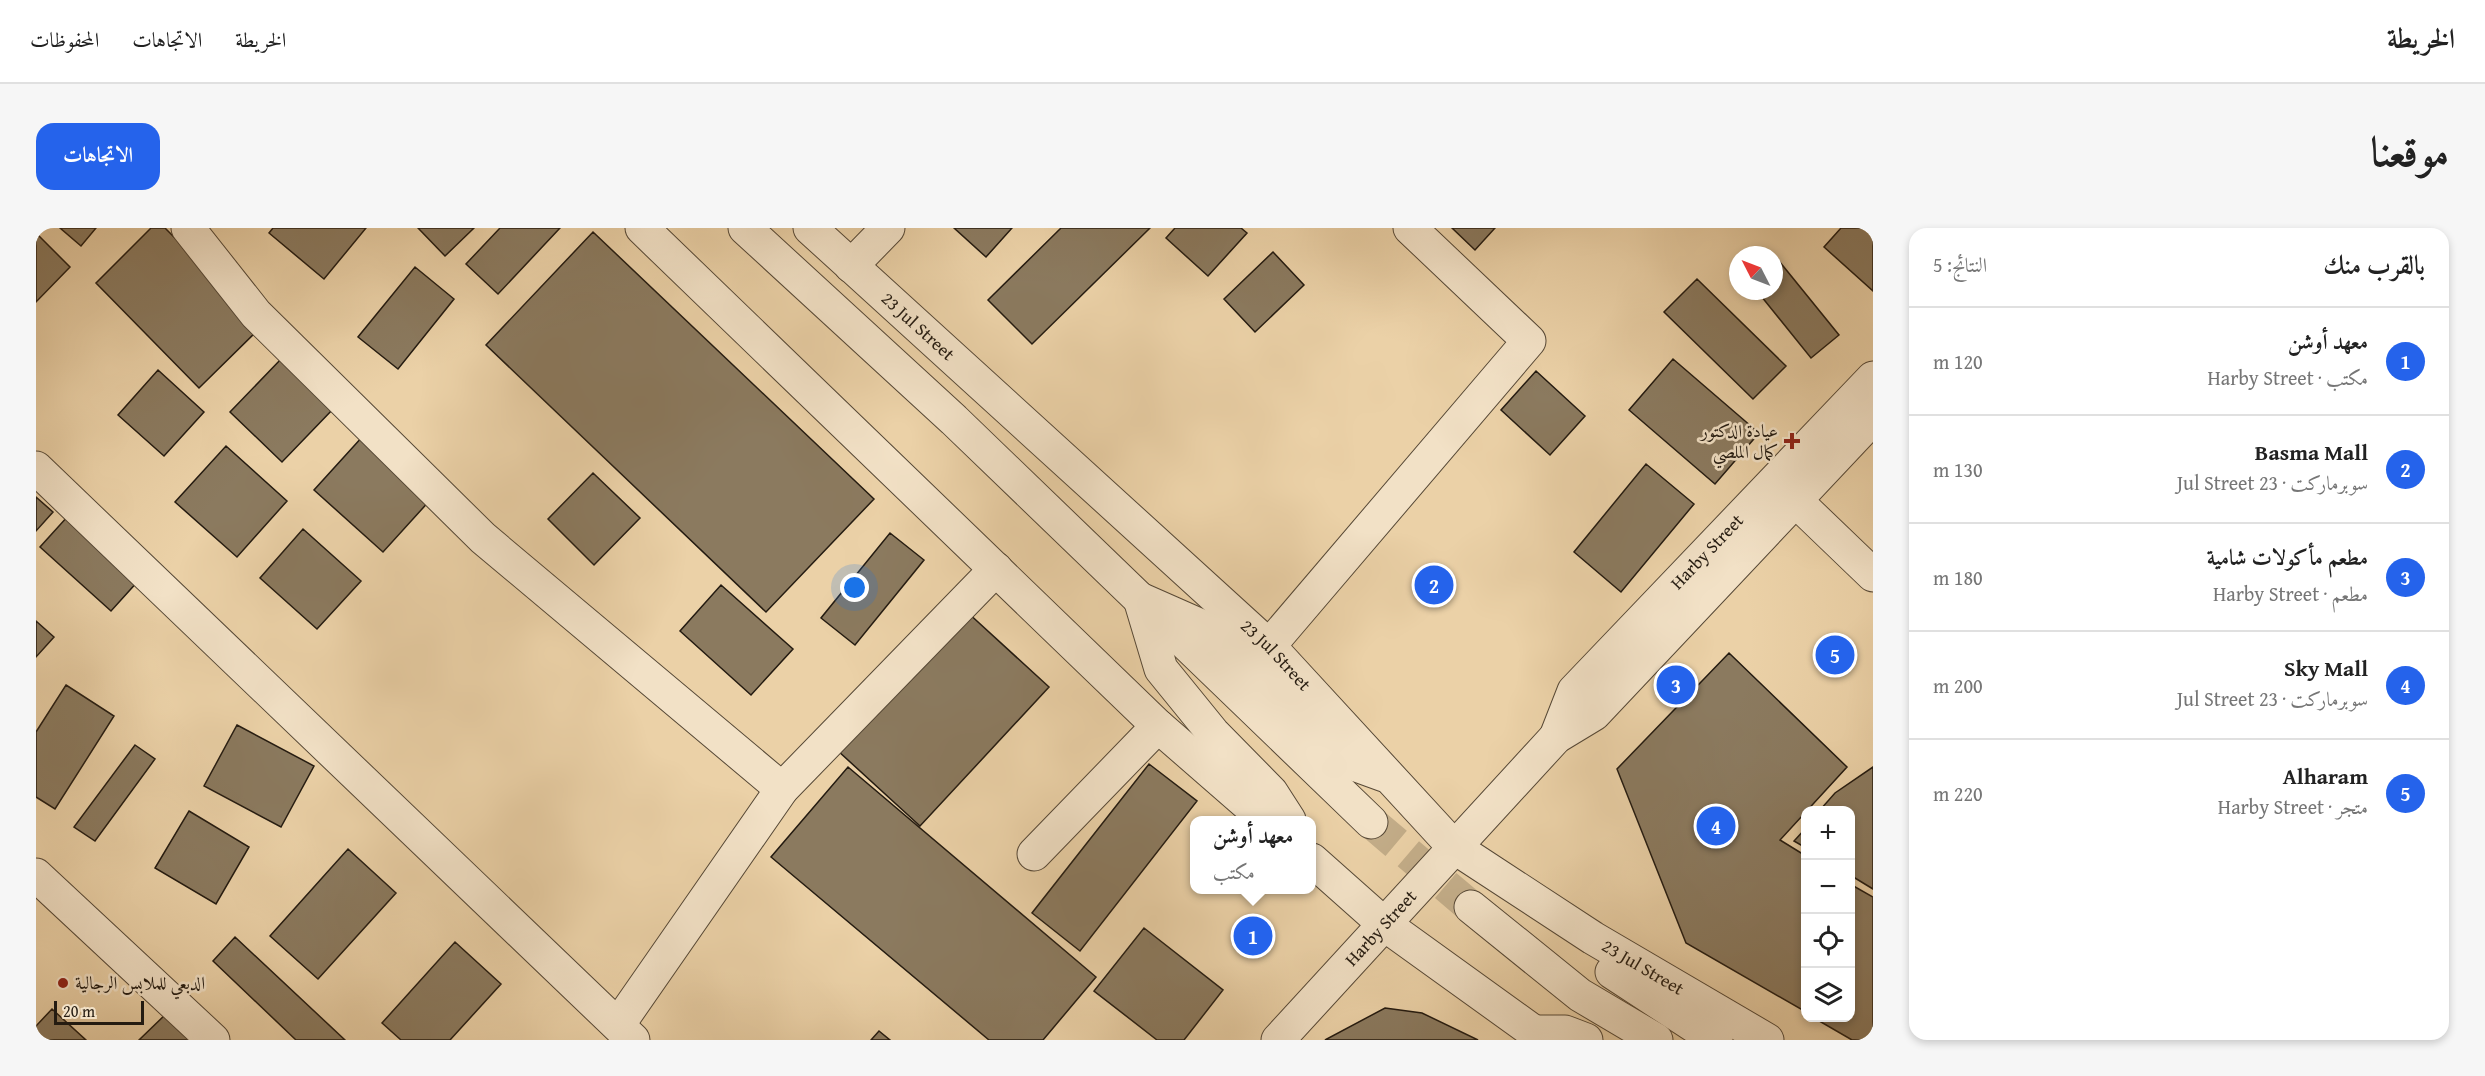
<!DOCTYPE html>
<html lang="ar">
<head>
<meta charset="utf-8">
<style>
  :root { --surface:#fff; --page:#f6f6f6; --text:#222; --muted:#767676; --line:#e0e0e0; --accent:#2563eb }
  body { margin:0; font-family:"Gentium Book Plus",Amiri,serif; background:var(--page); color:var(--text); direction:rtl }
  .controls { position:absolute; right:18px; bottom:18px; display:grid; overflow:hidden; border-radius:12px; box-shadow:0 3px 9px #0003 }
  .controls button { width:54px; height:54px; display:grid; place-items:center; padding:0; border:0; border-bottom:2px solid var(--line); background:var(--surface); color:var(--text); font:30px sans-serif }
  .compass { position:absolute; left:1693px; top:18px; width:54px; height:54px; border-radius:50%; background:var(--surface); box-shadow:0 3px 9px #0003; rotate:312deg }
  .scale { position:absolute; left:18px; bottom:15px; width:90px; box-sizing:border-box; padding-left:6px; border:3px solid #241b11; border-top:0; font-size:16px; line-height:21px; white-space:nowrap; color:#241b11; -webkit-text-stroke:4px #f2e1c6; paint-order:stroke }
  .you { position:absolute; left:819px; top:360px; width:21px; height:21px; margin:-15px; border:4px solid #fff; border-radius:50%; background:#1a73e8; box-shadow:0 0 0 9px #1a73e833 }
  .badge { display:grid; place-items:center; width:39px; height:39px; border-radius:50%; background:var(--accent); color:#fff; font-size:20px; font-weight:700 }
  .pin { position:absolute; translate:-50% -50%; border:3px solid #fff; box-shadow:0 2px 6px #0006 }
  .popup { position:absolute; left:1154px; top:588px; width:126px; height:78px; box-sizing:border-box; display:grid; place-content:center; border-radius:12px; background:var(--surface); filter:drop-shadow(0 2px 4px #0005); font-size:20px; white-space:nowrap; color:var(--muted) }
  .popup b { font-size:22px; color:var(--text) }
  .popup::after { content:''; position:absolute; left:50%; top:100%; margin-left:-12px; border:12px solid transparent; border-top-color:var(--surface) }
  .list { margin:0; padding:0; list-style:none }
  h2 { display:flex; justify-content:space-between; align-items:center; height:78px; margin:0; padding:0 24px; font-size:26px }
  h2 small { font-size:20px; font-weight:400; color:var(--muted) }
  .list li { display:grid; grid-template-columns:39px 1fr auto; gap:18px; align-items:center; box-sizing:border-box; height:108px; padding:0 24px; border-top:2px solid var(--line) }
  .list b { display:block; font-size:22px; white-space:nowrap }
  .list p { margin:0; font-size:20px; white-space:nowrap; color:var(--muted) }
  .list em { font-size:20px; font-style:normal; color:var(--muted) }
  .icon { flex:none; width:33px; height:33px; fill:none; stroke:currentColor; stroke-width:2; stroke-linecap:round; stroke-linejoin:round }
  .map { position:relative; flex:none; width:1837px; height:812px; overflow:hidden; direction:ltr; border-radius:18px }
  header { display:flex; align-items:center; gap:36px; box-sizing:border-box; height:84px; padding:0 30px; background:var(--surface); border-bottom:2px solid var(--line) }
  header strong { font-size:28px }
  nav { display:flex; gap:33px; margin-inline-start:auto; font-size:21px }
  .intro { display:flex; align-items:center; justify-content:space-between; box-sizing:border-box; height:144px; padding:0 36px }
  h1 { margin:0; font-size:42px }
  .button { padding:15px 27px; border-radius:18px; background:var(--accent); color:#fff; font-size:21px; font-weight:700 }
  main { display:flex; gap:36px; padding:0 36px }
  aside { flex:1; background:var(--surface); border-radius:18px; box-shadow:0 3px 9px #0003 }
  .map>svg:first-child { display:block }
  .building { fill:#8b7a5f; stroke:#241b11; stroke-width:1.5 }
  .lines { fill:none; stroke-linecap:round; stroke-linejoin:round }
  .minor-tunnel { stroke:#c3ad89; stroke-width:33; stroke-dasharray:33 16; stroke-linecap:butt }
  .minor-casing { stroke:#564836; stroke-width:35 }
  .minor { stroke:#f2e1c6; stroke-width:33 }
  .poi-dot { fill:#8f2418; stroke:#f2e1c6; stroke-width:2 }
  .labels { text-anchor:middle; stroke-width:5; stroke-linejoin:round; paint-order:stroke }
  .street-label { font-size:18px; fill:#241b11; stroke:#f2e1c6 }
  .poi-label { font-size:18px; fill:#241b11; stroke:#f2e1c6; text-anchor:end }
</style>
</head>
<body>
<header>
<strong>الخريطة</strong>
<nav><a>الخريطة</a><a>الاتجاهات</a><a>المحفوظات</a></nav>
</header>
<div class="intro"><h1>موقعنا</h1><a class="button">الاتجاهات</a></div>
<main>
<aside>
<h2>بالقرب منك<small>النتائج: 5</small></h2>
<ul class="list">
<li><span class="badge">1</span><div><b>معهد أوشن</b><p>مكتب · Harby Street</p></div><em>120 m</em></li>
<li><span class="badge">2</span><div><b>Basma Mall</b><p>سوبرماركت · 23 Jul Street</p></div><em>130 m</em></li>
<li><span class="badge">3</span><div><b>مطعم مأكولات شامية</b><p>مطعم · Harby Street</p></div><em>180 m</em></li>
<li><span class="badge">4</span><div><b>Sky Mall</b><p>سوبرماركت · 23 Jul Street</p></div><em>200 m</em></li>
<li><span class="badge">5</span><div><b>Alharam</b><p>متجر · Harby Street</p></div><em>220 m</em></li>
</ul>
</aside>
<div class="map">
<svg width="1837" height="812" viewBox="0 0 1837 812">
  <rect width="100%" height="100%" fill="#ebd1a7"/>
  <filter id="stains"><feTurbulence type="fractalNoise" baseFrequency=".00333" numOctaves="4"/><feColorMatrix values="0 0 0 0 .2 0 0 0 0 .09 0 0 0 0 .02 0 0 0 .5 -.17"/></filter>
  <radialGradient id="worn" r=".72"><stop offset=".6" stop-color="#630" stop-opacity="0"/><stop offset="1" stop-color="#630" stop-opacity=".3"/></radialGradient>
  <path class="building" d="M24,0H60L45,18Z
    M115,0H129L226,98L163,160L60,55Z
    M237,0H330L288,51L233,5Z
    M382,0H438L409,28Z
    M464,0H524L462,66L430,36Z
    M918,0H976L950,29Z
    M1025,0H1114L996,116L952,72Z
    M1139,0H1205L1211,5L1172,48L1130,10Z
    M1416,0H1459L1439,22Z
    M1805,0H1837V63L1788,19Z
    M557,4L838,271L730,384L450,117Z
    M0,5L34,39L0,74Z
    M1237,24L1268,57L1219,104L1188,71Z
    M1739,28L1803,107L1775,130L1721,63H1738Z
    M379,39L418,71L362,141L322,109Z
    M1661,51L1750,138L1717,171L1628,84Z
    M246,130L298,180L246,234L194,184Z
    M1637,131L1723,205L1679,256L1593,182Z
    M122,142L168,184L128,228L82,187Z
    M1500,143L1549,188L1514,227L1465,182Z
    M327,208L396,270L347,324L278,262Z
    M190,218L251,273L201,329L139,274Z
    M1610,236L1658,276L1585,364L1538,324Z
    M557,245L604,290L558,337L512,291Z
    M0,269L17,284L0,303Z
    M32,288L103,352L75,383L4,319Z
    M267,301L325,353L281,401L224,350Z
    M854,305L888,332L819,417L785,390Z
    M685,357L757,421L715,467L644,403Z
    M930,383L1013,459L884,598L801,522Z
    M0,393L18,409L0,429Z
    M1693,425L1811,539L1744,612L1770,628V784L1650,715L1581,541Z
    M30,457L78,488L19,581L0,569V504Z
    M201,497L278,538L245,599L168,558Z
    M99,517L119,531L59,613L38,599Z
    M1113,536L1161,573L1044,723L996,685Z
    M812,539L1060,749L1007,812H953L735,629Z
    M1837,539V661L1814,647V582H1784L1799,565Z
    M153,583L213,619L180,676L119,640Z
    M1770,600V620L1758,613Z
    M312,621L360,665L282,751L234,708Z
    M1814,656L1837,669V812H1816L1778,790H1814Z
    M1108,700L1187,762L1148,812H1121L1058,763Z
    M199,709L309,812H260L177,733Z
    M419,714L465,756L414,812H365L346,795Z
    M1349,780L1386,785L1442,812H1289Z
    M16,781L50,812H0V798Z
    M132,784L158,812H103Z
    M843,803L854,812H835Z"/>
  <g class="lines">
    <path class="minor-tunnel" d="M1335,594L1435,679"/>
    <defs>
      <g id="minor">
        <path d="M152,0L220,86L447,310L746,561"/>
        <path d="M606,0L1122,498L1230,592"/>
        <path d="M709,0L918,192L1335,594"/>
        <path id="s1" d="M774,0L1233,418L1418,619L1557,710L1731,812"/>
        <path d="M815,38L852,0"/>
        <path d="M0,240L597,812"/>
        <path d="M1760,273L1837,347"/>
        <path d="M1233,418L1493,113L1374,0"/>
        <path id="s2" d="M1520,509L1538,463L1837,150"/>
        <path d="M1253,592L1235,564L1177,505L1125,441L1104,371L1172,401L1304,531L1348,547"/>
        <path d="M998,626L1122,498"/>
        <path d="M1276,632L1348,696L1509,812"/>
        <path d="M0,647L177,812"/>
        <path d="M1435,679L1544,767L1620,812"/>
        <path d="M1576,744L1680,812"/>
        <path d="M582,797L746,561L960,341"/>
        <path d="M1496,804H1529L1550,812"/>
        <path id="s3" d="M1242,812L1520,509L1558,486L1837,190"/>
      </g>
    </defs>
    <use href="#minor" class="minor-casing"/>
    <use href="#minor" class="minor"/>
  </g>
  <g class="poi-dot">
    <path d="M1753 204h6v6h6v6h-6v6h-6v-6h-6v-6h6z"/>
    <circle cx="27" cy="755" r="6"/>
  </g>
  <g class="labels">
    <g class="street-label">
      <text dy="6" stroke="none"><textPath href="#s1" startOffset="146">23 Jul Street</textPath></text>
      <text dy="6" stroke="none"><textPath href="#s2" startOffset="242">Harby Street</textPath></text>
      <text dy="6" stroke="none"><textPath href="#s1" startOffset="632">23 Jul Street</textPath></text>
      <text dy="6" stroke="none"><textPath href="#s3" startOffset="152">Harby Street</textPath></text>
      <text dy="6" stroke="none"><textPath href="#s1" startOffset="1118">23 Jul Street</textPath></text>
    </g>
    <g class="poi-label">
      <text x="1742" y="209">عيادة الدكتور<tspan x="1742" dy="21">كمال الملصي</tspan></text>
      <text x="39" y="761" text-anchor="start">الدبعي للملابس الرجالية</text>
    </g>
  </g>
  <rect width="100%" height="100%" filter="url(#stains)"/>
  <rect width="100%" height="100%" fill="url(#worn)"/>
</svg>
<div class="controls">
<button>+</button>
<button>−</button>
<button><svg class="icon" aria-label="locate" viewBox="0 0 24 24"><circle cx="12" cy="12" r="6"/><path d="M12 2v4M12 18v4M2 12h4M18 12h4"/></svg></button>
<button><svg class="icon" aria-label="layers" viewBox="0 0 24 24"><path d="M12 4l9 5-9 5-9-5zM3 14l9 5 9-5"/></svg></button>
</div>
<svg class="compass" viewBox="-18 -18 36 36"><path d="M0-13l5 13h-10z" fill="#e53935"/><path d="M0 13l5-13h-10z" fill="#767676"/></svg>
<div class="scale">20 m</div>
<div class="you"></div>
<div class="pin badge" style="left:1217px;top:708px">1</div>
<div class="popup"><b>معهد أوشن</b>مكتب</div>
<div class="pin badge" style="left:1398px;top:357px">2</div>
<div class="pin badge" style="left:1640px;top:457px">3</div>
<div class="pin badge" style="left:1680px;top:598px">4</div>
<div class="pin badge" style="left:1799px;top:427px">5</div>
</div>
</main>
</body>
</html>
